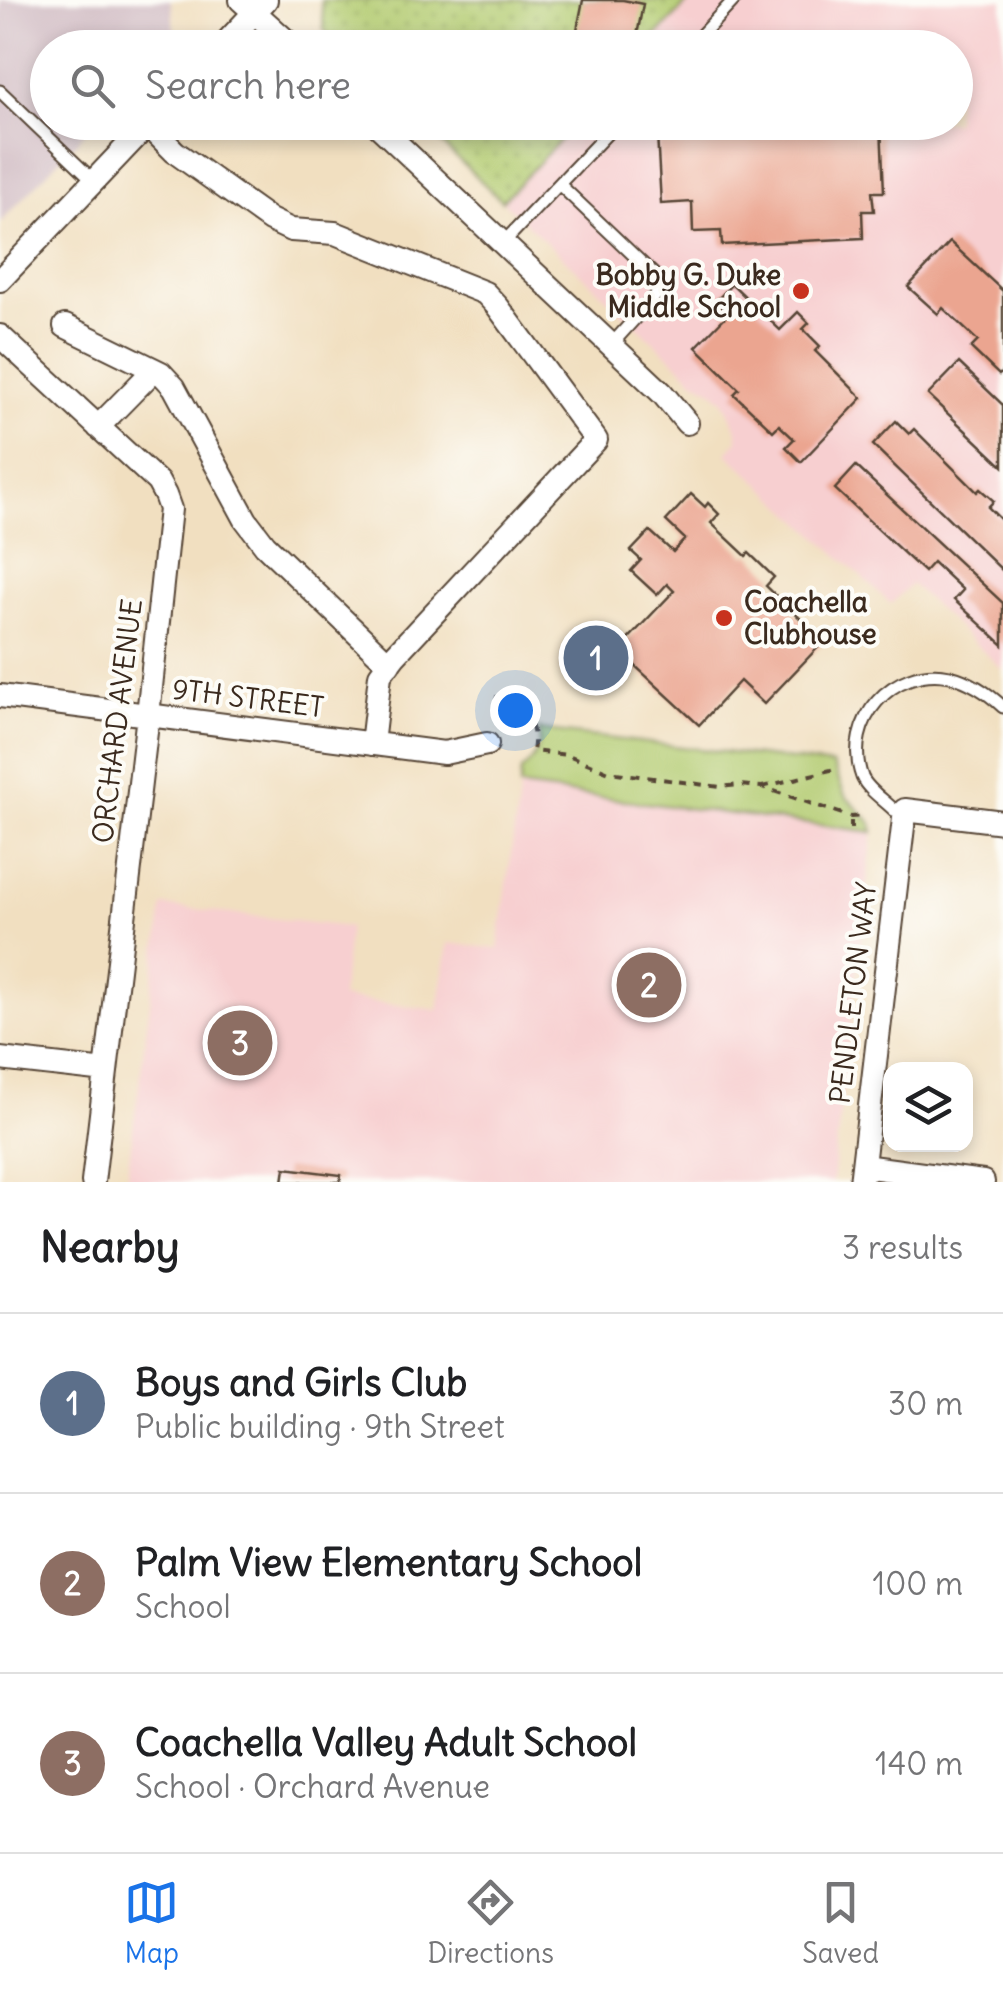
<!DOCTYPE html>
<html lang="en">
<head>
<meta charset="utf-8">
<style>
  :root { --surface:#fff; --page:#f2f2f2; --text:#202124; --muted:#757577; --line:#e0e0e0; --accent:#1a73e8 }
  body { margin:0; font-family:Delius,sans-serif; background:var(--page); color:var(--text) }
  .controls { position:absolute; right:30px; bottom:30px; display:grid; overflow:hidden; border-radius:20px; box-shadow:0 5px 15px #0003 }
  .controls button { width:90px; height:90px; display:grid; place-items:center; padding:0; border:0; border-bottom:2px solid var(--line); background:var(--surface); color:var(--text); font:50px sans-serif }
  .you { position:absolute; left:515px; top:710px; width:35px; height:35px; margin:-25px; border:8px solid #fff; border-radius:50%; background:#1a73e8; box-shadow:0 0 0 15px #1a73e833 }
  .badge { display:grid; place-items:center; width:65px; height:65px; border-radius:50%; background:var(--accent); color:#fff; font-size:32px; font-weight:700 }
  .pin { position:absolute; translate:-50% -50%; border:5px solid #fff; box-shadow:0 2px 10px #0006 }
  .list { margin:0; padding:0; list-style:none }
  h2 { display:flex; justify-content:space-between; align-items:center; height:130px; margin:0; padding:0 40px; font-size:42px }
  h2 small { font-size:32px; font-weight:400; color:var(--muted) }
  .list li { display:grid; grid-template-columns:65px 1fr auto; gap:30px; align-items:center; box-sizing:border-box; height:180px; padding:0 40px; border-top:2px solid var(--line) }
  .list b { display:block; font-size:38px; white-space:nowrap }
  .list p { margin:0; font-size:32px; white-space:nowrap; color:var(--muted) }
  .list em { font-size:32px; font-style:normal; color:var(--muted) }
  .icon { flex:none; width:55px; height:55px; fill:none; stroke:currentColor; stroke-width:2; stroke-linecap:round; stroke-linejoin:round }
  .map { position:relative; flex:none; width:1003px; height:1182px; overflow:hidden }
  .search { position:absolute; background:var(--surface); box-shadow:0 5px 15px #0003; left:30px; right:30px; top:30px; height:110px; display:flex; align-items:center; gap:25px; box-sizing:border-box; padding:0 35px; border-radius:55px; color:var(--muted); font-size:38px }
  .sheet { height:670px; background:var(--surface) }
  nav { display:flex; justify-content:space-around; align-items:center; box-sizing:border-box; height:140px; border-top:2px solid var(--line); background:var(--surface); font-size:28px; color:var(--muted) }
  nav a { display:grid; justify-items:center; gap:5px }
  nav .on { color:var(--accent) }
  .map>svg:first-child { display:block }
  .built { fill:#f7cfd0 }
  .industrial { fill:#d2bdc5 }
  .grass { fill:#b2cb70; stroke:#767a47; stroke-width:2.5 }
  .park { fill:url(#park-dots); stroke:#767a47; stroke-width:2.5 }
  .building { fill:#eba590 }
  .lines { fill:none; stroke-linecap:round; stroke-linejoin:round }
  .lane-casing { stroke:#564536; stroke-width:15 }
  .street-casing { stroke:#564536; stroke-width:26 }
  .path { stroke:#564536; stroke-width:4; stroke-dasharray:8 8; stroke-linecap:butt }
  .lane { stroke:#fff; stroke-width:11 }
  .street { stroke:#fff; stroke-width:22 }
  .poi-dot { fill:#c8321e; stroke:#fdfcf7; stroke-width:4 }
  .labels { text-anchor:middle; stroke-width:8; stroke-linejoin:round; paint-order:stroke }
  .poi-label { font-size:28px; font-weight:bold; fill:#3b2a1e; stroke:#fdfcf7; text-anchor:end }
  .street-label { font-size:28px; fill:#3b2a1e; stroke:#fdfcf7 }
</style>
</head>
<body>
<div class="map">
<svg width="1003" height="1182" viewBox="0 0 1003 1182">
  <defs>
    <pattern id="park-dots" width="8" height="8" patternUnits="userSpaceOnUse" patternTransform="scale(2.5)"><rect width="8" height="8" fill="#b2cb70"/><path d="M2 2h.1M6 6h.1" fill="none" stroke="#9aae61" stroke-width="1.8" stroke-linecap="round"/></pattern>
  </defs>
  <rect width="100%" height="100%" fill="#fdfcf7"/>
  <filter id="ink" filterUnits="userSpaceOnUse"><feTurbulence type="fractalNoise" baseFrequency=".01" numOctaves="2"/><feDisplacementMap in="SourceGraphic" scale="20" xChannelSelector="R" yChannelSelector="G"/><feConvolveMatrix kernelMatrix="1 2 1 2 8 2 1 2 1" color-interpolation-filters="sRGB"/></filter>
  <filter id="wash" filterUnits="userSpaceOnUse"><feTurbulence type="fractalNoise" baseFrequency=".0048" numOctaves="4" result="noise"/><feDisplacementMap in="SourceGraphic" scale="40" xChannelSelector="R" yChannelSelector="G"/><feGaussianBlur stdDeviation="2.25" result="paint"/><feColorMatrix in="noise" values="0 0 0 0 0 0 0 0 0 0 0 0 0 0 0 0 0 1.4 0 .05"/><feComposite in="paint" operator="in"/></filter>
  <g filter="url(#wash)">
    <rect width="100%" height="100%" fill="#f1dfc0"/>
    <path class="built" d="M690,0H1003V670L911,584L891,604L727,453L738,440L736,427L723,400L711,389L696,381L502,201L576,123L956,122V48L645,47Z
      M520,787L873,832L832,1182H126L163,906L349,927L341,998L438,1010L448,943L498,949Z"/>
    <path class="industrial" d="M0,0H169L171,2L175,36L164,47L48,48V122L94,123L0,223Z"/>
    <path class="grass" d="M539,730L833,765L845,796L871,822L873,832L520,787L521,771C535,760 542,747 539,730Z"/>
    <path class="park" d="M321,0H690L645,48L342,47L324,30Z
      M420,123H576L502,201Z"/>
    <g id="blocks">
      <path class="building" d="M583,0H623L643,4L635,46L576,35Z
        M729,122H865V127L881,126L884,192H872L874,211H862L863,238L722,245L721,231L693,232L692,202L661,204L657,134L729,131Z
        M950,242L1003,291V371L999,375L971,348L978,341L943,308L938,314L908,287Z
        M732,284L780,330L798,312L809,323L803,329L820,346L815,351L862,398L801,462L786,447L794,439L779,425L773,431L734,394L739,389L696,347L728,314L716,301Z
        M959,363L1003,405V466L928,395Z
        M896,421L909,434L914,429L977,492L980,489L994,501L988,507L1000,519L1003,516V571L873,445Z
        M856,466L1003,603V645L954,600L963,590L933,562L924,572L835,489Z
        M691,494L705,507L708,503L719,514L711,523L746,556L749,553L774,577L766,586L824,641L764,704L740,681L699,725L618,650L674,591L667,584L657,595L631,571L641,560L631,551L650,531L673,552L685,539L666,521Z
        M285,1168L341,1175L340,1182H283Z"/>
    </g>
  </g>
  <g filter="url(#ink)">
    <use href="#blocks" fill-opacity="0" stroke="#564536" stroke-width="2.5"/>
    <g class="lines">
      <defs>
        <path id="lane" d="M689,48L734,0
          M0,91L94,181
          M559,184L665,285L611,345
          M503,243L618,122
          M905,810H894C884,800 867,789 862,777C842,722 893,664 950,676C970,681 988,693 1003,707"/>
        <path id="street" d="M241,0L294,48
          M221,48L266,0
          M374,122L662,393L687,423
          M148,125L175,152L270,220L291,230L335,233L485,293L498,307L596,440L395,655L380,675L372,744
          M0,280L150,122
          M65,326L161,373L174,387L246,520L265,545L389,664
          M0,336L158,482L165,495L170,509L148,715L93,1182
          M98,427L154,370
          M0,696L444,753L487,744
          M0,1059L106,1071
          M863,1166L983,1182
          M861,1182L905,810L1003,822"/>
      </defs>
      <use href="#lane" class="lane-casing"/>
      <use href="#street" class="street-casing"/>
      <path class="path" d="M495,697C521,704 539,723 533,751L568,755L609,772L720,787L740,785L762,787L851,817L865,816
        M762,787L835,769
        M851,829V817"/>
      <use href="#lane" class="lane"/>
      <use href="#street" class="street"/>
    </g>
  </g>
  <g class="poi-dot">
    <circle cx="801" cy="291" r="10"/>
    <circle cx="724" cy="618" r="10"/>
  </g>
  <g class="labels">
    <g class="poi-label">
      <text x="781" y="285">Bobby G. Duke<tspan x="781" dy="32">Middle School</tspan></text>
      <text x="744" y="612" text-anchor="start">Coachella<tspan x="744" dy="32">Clubhouse</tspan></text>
    </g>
    <g class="street-label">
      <text transform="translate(248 698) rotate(7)" y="10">9TH STREET</text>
      <text transform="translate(117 721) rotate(-83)" y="10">ORCHARD AVENUE</text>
      <text transform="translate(853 993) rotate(-83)" y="10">PENDLETON WAY</text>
    </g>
  </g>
</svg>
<div class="controls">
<button><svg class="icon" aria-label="layers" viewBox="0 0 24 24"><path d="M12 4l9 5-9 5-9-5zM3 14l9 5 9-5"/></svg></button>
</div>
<div class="you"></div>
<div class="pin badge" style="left:596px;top:658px;background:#5c6f8a">1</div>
<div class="pin badge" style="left:649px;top:985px;background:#8d6e63">2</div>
<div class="pin badge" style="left:240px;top:1043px;background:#8d6e63">3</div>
<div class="search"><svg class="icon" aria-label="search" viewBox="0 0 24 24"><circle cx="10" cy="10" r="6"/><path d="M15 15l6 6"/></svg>Search here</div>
</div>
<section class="sheet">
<h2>Nearby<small>3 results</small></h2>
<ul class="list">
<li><span class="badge" style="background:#5c6f8a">1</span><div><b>Boys and Girls Club</b><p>Public building · 9th Street</p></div><em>30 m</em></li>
<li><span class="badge" style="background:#8d6e63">2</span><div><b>Palm View Elementary School</b><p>School</p></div><em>100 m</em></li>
<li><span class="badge" style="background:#8d6e63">3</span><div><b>Coachella Valley Adult School</b><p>School · Orchard Avenue</p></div><em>140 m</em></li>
</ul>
</section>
<nav>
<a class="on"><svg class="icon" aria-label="map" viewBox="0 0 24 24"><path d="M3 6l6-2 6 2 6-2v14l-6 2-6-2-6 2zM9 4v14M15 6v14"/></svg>Map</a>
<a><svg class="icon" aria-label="directions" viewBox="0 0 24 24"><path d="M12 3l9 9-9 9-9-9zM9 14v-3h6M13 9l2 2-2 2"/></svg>Directions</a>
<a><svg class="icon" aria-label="saved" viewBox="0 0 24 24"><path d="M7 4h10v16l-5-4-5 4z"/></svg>Saved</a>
</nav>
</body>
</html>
